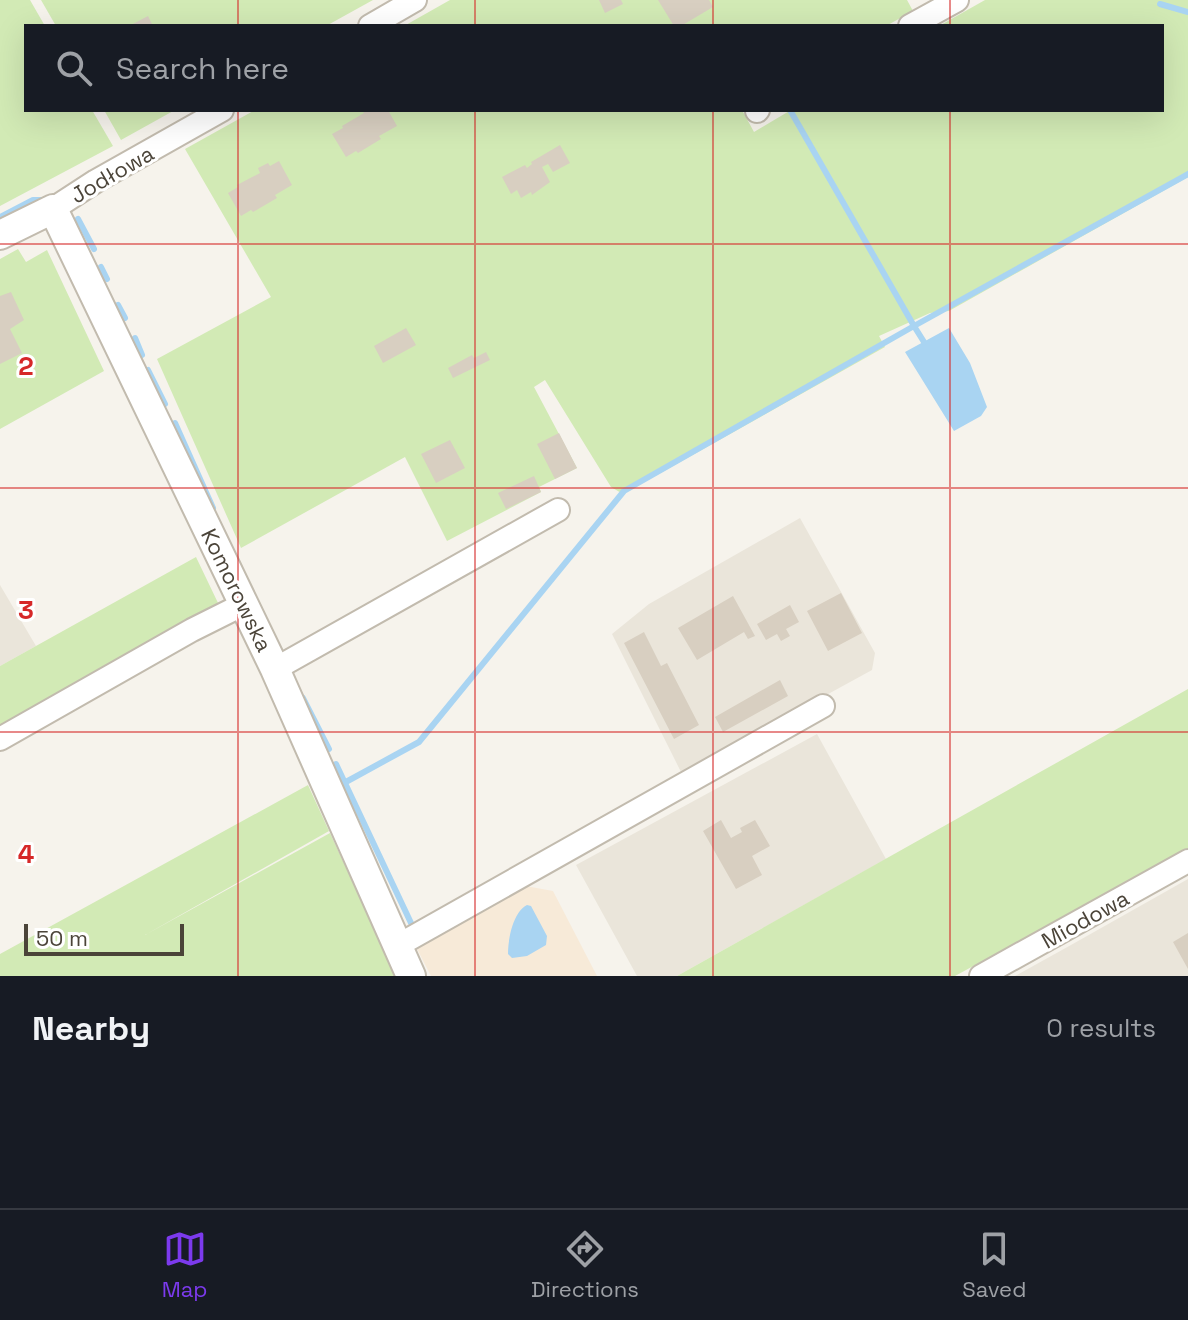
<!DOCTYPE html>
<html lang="en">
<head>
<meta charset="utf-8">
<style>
  :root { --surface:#171b24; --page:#20242c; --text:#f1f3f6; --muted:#9ea1a6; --line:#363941; --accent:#7c3aed }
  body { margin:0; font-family:"Space Grotesk",sans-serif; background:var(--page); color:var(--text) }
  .scale { position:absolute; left:24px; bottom:20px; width:160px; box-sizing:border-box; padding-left:8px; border:4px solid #4b4439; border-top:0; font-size:22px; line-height:28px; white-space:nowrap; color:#4b4439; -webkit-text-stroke:6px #fff; paint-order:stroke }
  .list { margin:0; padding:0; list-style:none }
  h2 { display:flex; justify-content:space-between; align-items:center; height:104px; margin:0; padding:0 32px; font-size:34px }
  h2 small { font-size:26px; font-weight:400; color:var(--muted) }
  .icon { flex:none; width:44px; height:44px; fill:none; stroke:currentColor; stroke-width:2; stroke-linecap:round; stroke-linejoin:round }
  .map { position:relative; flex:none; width:1188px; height:976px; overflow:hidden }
  .search { position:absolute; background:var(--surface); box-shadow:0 8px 32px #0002; left:24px; right:24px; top:24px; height:88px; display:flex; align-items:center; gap:20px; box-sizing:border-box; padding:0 28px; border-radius:0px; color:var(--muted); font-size:30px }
  .sheet { height:232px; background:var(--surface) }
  nav { display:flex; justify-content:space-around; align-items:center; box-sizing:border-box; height:112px; border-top:2px solid var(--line); background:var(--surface); font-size:22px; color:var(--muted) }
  nav a { display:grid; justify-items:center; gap:4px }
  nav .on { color:var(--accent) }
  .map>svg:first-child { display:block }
  .residential { fill:#eae5da }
  .commercial { fill:#f7ead8 }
  .green { fill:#d2eab5 }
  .water { fill:#a9d4f2 }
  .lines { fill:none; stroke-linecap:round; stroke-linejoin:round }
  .stream { stroke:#a9d4f2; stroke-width:6 }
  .building { fill:#d8cfc1 }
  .minor-casing { stroke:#c2bbae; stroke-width:26 }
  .tertiary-casing { stroke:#c2bbae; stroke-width:32 }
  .minor { stroke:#fff; stroke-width:22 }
  .tertiary { stroke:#fff; stroke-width:28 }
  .grid { fill:none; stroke:#d62828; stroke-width:2; stroke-opacity:0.55 }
  .labels { text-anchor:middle; stroke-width:6; stroke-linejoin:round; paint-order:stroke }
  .street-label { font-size:22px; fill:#4b4439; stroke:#fff }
  .grid-label { font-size:26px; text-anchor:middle; font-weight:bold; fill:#d62828; stroke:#fff; stroke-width:6; stroke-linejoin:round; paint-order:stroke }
</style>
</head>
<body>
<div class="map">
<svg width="1188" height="976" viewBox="0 0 1188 976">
  <rect width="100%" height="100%" fill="#f6f3ec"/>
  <path class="residential" d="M800,518L875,653L872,670L682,774L612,634L649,604Z
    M0,585L36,646L0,666Z
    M817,734L886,859L677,976H637L576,865Z
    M1188,879V976H1015L1071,945Z"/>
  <path class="commercial" d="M520,885L553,891L597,976H431L415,945Z"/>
  <path class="green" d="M0,0H30L45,26H26V110H92L113,146L0,206Z
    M41,0H373L326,26H56Z
    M450,0H907L913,11L886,26H404Z
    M985,0H1188V177L949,311L930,313L879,336L885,347L623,494L611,487L545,380L534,387L577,468L539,487L541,492L447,541L405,457L241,548L157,359L271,297L185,149L255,110H742L754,132L791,110H1162V26H939Z
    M104,110H175L121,140Z
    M18,249L26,262L47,250L104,371L0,429V259Z
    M196,557L219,605L0,728V666Z
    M1188,689V849L955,976H677Z
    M308,785L329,831L145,935L330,833L396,976H0V954Z"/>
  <path class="water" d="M949,328L970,363L987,407L981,416L954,431L905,352Z
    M527,905L531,906L547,936L546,945L527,956L512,958L508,954C508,939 513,912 527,905Z"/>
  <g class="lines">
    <path class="stream" d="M1160,4L1188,12
      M790,110L914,326L1188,174
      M0,217L33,200H44
      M78,219L94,249
      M101,267L107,279
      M118,305L125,318
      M135,338L142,355
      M148,370L165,404
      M175,423L213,508
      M303,698L329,749
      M336,764L411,923
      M344,783L419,742L624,491L914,326L924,342"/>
  </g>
  <path class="building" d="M599,0H621L623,4L605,13Z
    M658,0H709L713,7L681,26H674Z
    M148,16L153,26H129Z
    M362,110H388L397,126L379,136L381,139L358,153L356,151L346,157L332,134L343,128L342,126L364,113Z
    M560,145L570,163L553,172L548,164L542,167L550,182L532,195L531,192L521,198L517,190L511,194L502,177L525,165L527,168L532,164L531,162Z
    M279,161L292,185L275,195L277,198L253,212L251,210L241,216L228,193L238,187L237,185L260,173L258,168L268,163L270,166Z
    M11,292L24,320L10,329L22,353L0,364V296Z
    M406,328L416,345L383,363L374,346Z
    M486,352L490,360L453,378L448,368L472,355L474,358Z
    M559,433L577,468L555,479L537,444Z
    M450,440L465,468L436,483L421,454Z
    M534,476L541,492L506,509L498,493Z
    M841,593L862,633L828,651L807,611Z
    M733,596L755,636L748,639L744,632L697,660L678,628Z
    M790,605L799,622L786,629L790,636L781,641L777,634L766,640L757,624Z
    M644,632L661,666L667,663L699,725L674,739L624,643Z
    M780,680L788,696L723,732L715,717Z
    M721,820L731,838L742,832L740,828L755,820L770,846L752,856L762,875L736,889L703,831Z
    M1188,933V969L1173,942Z"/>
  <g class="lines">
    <defs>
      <path id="minor" d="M370,26L415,0
        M910,26L957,0
        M757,111L758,110
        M53,209L96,181L222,110
        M275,669L558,510
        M0,739L192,630L244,604
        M397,946L823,706
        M981,976L1188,861"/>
      <path id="tertiary" d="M0,235L53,209L275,669L411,976"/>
    </defs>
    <use href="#minor" class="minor-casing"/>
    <use href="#tertiary" class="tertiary-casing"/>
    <use href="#minor" class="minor"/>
    <use href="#tertiary" class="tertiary"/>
  </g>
  <path class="grid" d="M238,0V26M475,0V26M713,0V26M950,0V26M238,110V976M475,110V976M713,110V976M950,110V976M0,244H1188M0,488H1188M0,732H1188"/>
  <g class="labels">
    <g class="street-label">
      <text transform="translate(112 174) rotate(-30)" y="8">Jodłowa</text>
      <text transform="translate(237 590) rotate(64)" y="8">Komorowska</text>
      <text transform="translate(1085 919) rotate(-29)" y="8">Miodowa</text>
    </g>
  </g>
  <g class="grid-label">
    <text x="26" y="375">2</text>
    <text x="26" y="619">3</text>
    <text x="26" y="863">4</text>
  </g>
</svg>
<div class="scale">50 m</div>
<div class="search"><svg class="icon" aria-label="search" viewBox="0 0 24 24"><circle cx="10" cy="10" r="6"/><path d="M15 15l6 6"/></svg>Search here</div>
</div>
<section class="sheet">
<h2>Nearby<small>0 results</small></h2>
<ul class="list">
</ul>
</section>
<nav>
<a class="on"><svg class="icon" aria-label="map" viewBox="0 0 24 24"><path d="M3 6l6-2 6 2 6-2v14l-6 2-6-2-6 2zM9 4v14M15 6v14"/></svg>Map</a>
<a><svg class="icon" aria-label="directions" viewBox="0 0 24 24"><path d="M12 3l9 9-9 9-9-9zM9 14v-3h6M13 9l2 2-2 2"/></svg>Directions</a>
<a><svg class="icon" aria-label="saved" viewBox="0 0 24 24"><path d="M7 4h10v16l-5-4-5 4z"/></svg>Saved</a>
</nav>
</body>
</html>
